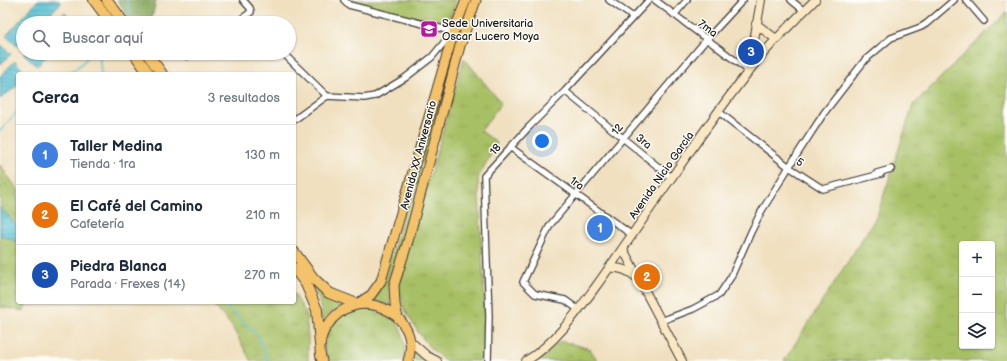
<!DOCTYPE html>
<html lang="es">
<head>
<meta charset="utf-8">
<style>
  :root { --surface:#fff; --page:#f6f6f7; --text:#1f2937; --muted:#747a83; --line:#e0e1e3; --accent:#7c3aed }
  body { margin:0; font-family:"Balsamiq Sans",sans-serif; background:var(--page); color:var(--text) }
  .controls { position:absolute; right:12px; bottom:12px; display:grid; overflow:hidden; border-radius:4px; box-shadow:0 1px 3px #0004 }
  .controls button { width:36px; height:36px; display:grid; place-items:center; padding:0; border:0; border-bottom:1px solid var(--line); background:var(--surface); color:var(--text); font:20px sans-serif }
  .you { position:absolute; left:542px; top:141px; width:14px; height:14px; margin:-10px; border:3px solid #fff; border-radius:50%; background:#1a73e8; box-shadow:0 0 0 6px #1a73e833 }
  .badge { display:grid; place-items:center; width:26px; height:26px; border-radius:50%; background:var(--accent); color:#fff; font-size:13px; font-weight:700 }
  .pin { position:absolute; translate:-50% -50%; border:2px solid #fff; box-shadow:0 1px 4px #0006 }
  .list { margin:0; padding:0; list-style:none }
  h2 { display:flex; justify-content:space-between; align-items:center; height:52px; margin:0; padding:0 16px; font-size:17px }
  h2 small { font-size:13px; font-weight:400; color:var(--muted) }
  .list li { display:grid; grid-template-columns:26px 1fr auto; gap:12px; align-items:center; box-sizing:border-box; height:60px; padding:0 16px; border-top:1px solid var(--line) }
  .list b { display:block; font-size:15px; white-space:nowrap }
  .list p { margin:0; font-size:13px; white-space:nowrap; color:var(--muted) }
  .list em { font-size:13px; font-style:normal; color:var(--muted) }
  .icon { flex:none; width:22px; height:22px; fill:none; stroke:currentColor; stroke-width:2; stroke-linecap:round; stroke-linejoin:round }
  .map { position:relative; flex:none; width:1007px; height:361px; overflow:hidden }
  .search { position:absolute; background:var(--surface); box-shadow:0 1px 3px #0004; left:16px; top:16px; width:280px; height:44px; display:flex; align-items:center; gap:10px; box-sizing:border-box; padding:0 14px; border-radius:22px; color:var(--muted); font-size:15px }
  .panel { position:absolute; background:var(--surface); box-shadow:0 1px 3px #0004; left:16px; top:72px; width:280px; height:232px; border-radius:4px }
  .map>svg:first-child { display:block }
  .grass { fill:url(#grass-tufts); stroke:#626e40; fill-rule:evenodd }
  .forest { fill:url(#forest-crowns); stroke:#51613b }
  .water { fill:url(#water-rules); stroke:#396e76 }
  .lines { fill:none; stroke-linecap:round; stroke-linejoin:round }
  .stream { stroke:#56c0d1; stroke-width:1.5 }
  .street-casing { stroke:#3c3935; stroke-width:8 }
  .secondary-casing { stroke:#3c3935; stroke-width:10 }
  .primary-casing { stroke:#3c3935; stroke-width:11 }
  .highway-casing { stroke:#3c3935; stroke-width:12 }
  .street { stroke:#fff; stroke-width:5.5 }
  .secondary { stroke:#fae7c3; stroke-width:8 }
  .primary { stroke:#f3c26a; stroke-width:9 }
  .highway { stroke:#f3c26a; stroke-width:10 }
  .labels { text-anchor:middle; stroke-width:3; stroke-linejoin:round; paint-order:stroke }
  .poi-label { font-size:11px; fill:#1c1c1c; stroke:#fdfcf7; text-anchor:start }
  .street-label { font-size:11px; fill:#1c1c1c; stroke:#fdfcf7 }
</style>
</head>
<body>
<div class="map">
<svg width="1007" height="361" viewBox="0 0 1007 361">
  <defs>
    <pattern id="grass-tufts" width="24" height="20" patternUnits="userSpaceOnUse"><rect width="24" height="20" fill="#a8c065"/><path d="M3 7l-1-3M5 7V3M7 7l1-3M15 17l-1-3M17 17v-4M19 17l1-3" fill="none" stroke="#90a457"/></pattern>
    <pattern id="forest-crowns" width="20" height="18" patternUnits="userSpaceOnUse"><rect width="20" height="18" fill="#86a65a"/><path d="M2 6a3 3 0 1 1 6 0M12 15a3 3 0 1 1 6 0" fill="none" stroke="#6d864a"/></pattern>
    <pattern id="water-rules" width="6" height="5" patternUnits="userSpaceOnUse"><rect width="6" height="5" fill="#56c0d1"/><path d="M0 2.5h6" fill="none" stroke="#4aa4b3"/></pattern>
  </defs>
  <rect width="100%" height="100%" fill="#fdfcf7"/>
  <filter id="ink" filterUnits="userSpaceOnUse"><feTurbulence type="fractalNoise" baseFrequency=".025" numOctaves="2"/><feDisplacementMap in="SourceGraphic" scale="8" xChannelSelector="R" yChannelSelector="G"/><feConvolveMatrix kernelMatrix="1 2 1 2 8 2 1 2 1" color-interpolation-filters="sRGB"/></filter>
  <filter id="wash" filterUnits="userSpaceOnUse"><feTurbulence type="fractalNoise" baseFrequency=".012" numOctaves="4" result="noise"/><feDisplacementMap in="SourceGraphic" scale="16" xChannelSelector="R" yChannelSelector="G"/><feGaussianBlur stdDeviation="0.9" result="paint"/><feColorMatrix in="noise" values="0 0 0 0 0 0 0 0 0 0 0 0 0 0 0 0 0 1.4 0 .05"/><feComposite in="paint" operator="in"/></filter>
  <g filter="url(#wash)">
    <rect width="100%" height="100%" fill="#f0e0c0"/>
    <path class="grass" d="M349,0H456L447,28L350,2Z
      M1007,12V361H784L877,216L913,105ZM962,244H992V346H962Z
      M458,34L460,35L425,162L422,164L421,162L454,36Z
      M464,58L501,103L481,131L497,143L478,178L486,325L484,361H445L430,348L418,332L405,310L399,291L402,272Z
      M0,165L18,190V302H27L24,311L0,307Z
      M421,168L423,171L388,282L390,305L374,301L383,282L418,169Z
      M294,260L347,304L328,315L323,322L319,300L313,285Z
      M294,293L306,314L308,338V361H251L231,325L211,302H294Z
      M366,308C396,314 409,331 404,361H326C321,330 335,312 366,308Z
      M561,341L590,349L598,361H531Z
      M414,349L428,361H414Z"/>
    <path class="forest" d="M117,0H156L151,23H133Z"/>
    <path class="water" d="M38,0H59L61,3L40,23H23V40L17,46L6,36Z
      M65,12L72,23H54Z
      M0,44L11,54L0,65Z
      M25,53H50L37,66L24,54Z
      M15,61L26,74H18V85L0,99V76Z
      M0,207L18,227V242L0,235Z"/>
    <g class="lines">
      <path class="stream" d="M126,18L130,13L127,0
        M99,53L101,74
        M67,74L79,66L92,53
        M0,131L18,111
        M221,302L257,334L268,361"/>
    </g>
  </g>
  <g filter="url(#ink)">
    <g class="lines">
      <defs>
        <path id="street" d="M344,0L349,5L447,30L454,31L467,23
          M609,0L633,17
          M655,0L749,71
          M791,0L804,11
          M966,0L984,21
          M674,15L687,0
          M236,23L251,12L250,8L243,0
          M283,53L327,96
          M187,56L191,53
          M565,91L672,178
          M719,112L789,167L823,189L881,174
          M294,120L327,96L364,98L375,96L405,78L432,57L451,34
          M510,147L632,235
          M877,173L891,169
          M579,310L565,300L535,294L523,282L550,225L706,40L743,0
          M661,321L693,309L719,295L731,277L751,232L761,212L789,167L824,113L865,60L891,38L921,27L926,24L954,0
          M488,361L489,316L484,176L529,127L565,91L649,0"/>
        <path id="secondary" d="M756,24L776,39
          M749,70L761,0
          M623,249L682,361
          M609,268C620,267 628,270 636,277
          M410,341L427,356L437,361
          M526,361C554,344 575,315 594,289C621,252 646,214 672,177C699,138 727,98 756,62C774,40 795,20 815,0"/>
        <path id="primary" d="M357,304L371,295L381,281L454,31L466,0
          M398,318L395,304L394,285L408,241L460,46L476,0
          M322,361C318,350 320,336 327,326C356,281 424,313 408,361"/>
        <path id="highway" d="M94,0L111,23
          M107,0L124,23
          M134,53L149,74
          M147,53L162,74
          M294,252L314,279L329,293L357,304
          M294,268L306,284L317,310L320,344"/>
      </defs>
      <use href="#street" class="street-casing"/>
      <use href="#secondary" class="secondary-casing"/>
      <use href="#primary" class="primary-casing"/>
      <use href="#highway" class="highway-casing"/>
      <use href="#street" class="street"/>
      <use href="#secondary" class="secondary"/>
      <use href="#primary" class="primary"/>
      <use href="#highway" class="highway"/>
    </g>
  </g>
  <defs>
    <symbol id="university-square" viewBox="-11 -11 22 22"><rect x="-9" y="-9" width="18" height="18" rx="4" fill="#b5179e" stroke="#fdfcf7"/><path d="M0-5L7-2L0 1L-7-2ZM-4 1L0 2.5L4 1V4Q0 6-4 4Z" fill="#fff"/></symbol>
  </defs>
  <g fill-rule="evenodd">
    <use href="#university-square" x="419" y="19" width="20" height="20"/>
  </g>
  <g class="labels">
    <g class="poi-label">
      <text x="442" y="27">Sede Universitaria<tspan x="442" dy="13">Oscar Lucero Moya</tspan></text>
    </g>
    <g class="street-label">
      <text transform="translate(708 28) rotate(37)" y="4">7ma</text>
      <text transform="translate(617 129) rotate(-49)" y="4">12</text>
      <text transform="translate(644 141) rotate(40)" y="4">3ra</text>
      <text transform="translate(495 149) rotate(-48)" y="4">18</text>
      <text transform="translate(418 155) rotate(-75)" y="4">Avenida XX Aniversario</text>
      <text transform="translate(800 162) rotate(34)" y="4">5</text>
      <text transform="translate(661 175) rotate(-55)" y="4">Avenida Nicio García</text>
      <text transform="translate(577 183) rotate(36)" y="4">1ra</text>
    </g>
  </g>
</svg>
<div class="controls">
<button>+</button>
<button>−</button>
<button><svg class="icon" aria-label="layers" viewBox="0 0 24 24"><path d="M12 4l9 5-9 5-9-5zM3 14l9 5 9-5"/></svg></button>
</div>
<div class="you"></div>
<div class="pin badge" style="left:600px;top:228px;background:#3f7fe0">1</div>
<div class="pin badge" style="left:647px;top:277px;background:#e8710a">2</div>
<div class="pin badge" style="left:751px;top:52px;background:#1a4fb4">3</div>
<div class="search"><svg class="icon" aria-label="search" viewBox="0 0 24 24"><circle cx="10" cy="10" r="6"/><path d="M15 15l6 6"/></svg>Buscar aquí</div>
<section class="panel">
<h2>Cerca<small>3 resultados</small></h2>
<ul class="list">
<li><span class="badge" style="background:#3f7fe0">1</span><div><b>Taller Medina</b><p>Tienda · 1ra</p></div><em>130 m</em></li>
<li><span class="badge" style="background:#e8710a">2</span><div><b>El Café del Camino</b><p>Cafetería</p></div><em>210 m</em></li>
<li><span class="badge" style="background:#1a4fb4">3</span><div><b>Piedra Blanca</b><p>Parada · Frexes (14)</p></div><em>270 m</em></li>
</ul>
</section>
</div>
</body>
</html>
